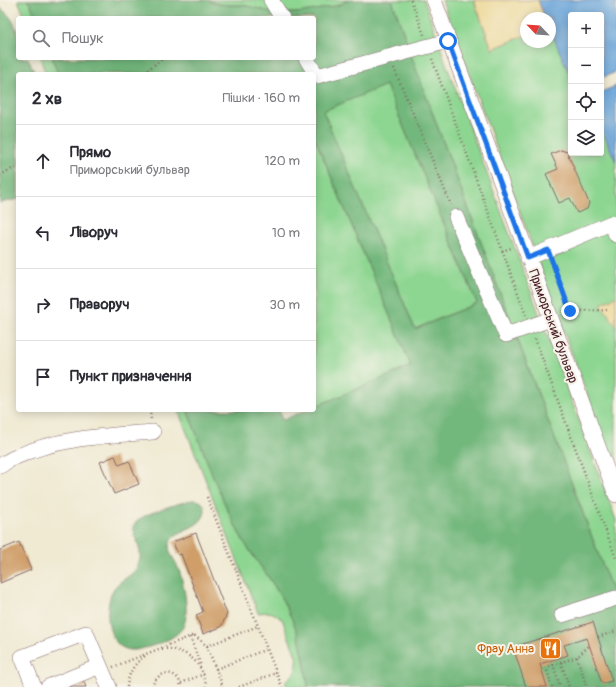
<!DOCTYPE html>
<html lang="uk">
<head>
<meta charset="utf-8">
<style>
  :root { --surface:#fff; --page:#f2f2f3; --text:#2b2b33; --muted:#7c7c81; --line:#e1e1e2 }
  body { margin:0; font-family:Pangolin,sans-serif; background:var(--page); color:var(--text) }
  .controls { position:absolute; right:12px; top:12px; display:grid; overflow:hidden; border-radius:4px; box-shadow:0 2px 10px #0003 }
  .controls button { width:36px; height:36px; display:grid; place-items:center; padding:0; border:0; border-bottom:1px solid var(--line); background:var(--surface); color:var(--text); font:20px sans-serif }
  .compass { position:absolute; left:520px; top:12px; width:36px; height:36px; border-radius:50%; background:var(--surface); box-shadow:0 2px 10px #0003; rotate:295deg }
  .stop { position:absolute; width:12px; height:12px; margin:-9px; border:3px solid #1a73e8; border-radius:50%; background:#fff }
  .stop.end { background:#1a73e8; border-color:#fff; box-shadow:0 1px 4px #0008 }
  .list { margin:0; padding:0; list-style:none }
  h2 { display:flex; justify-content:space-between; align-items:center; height:52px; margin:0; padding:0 16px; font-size:17px }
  h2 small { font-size:13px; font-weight:400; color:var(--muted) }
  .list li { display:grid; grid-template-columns:26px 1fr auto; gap:12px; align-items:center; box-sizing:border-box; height:72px; padding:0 16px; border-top:1px solid var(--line) }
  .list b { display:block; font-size:15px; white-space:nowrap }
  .list p { margin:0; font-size:13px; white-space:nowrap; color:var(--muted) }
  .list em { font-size:13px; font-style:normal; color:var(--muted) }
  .icon { flex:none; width:22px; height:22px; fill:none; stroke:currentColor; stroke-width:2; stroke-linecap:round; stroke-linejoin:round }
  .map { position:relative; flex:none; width:616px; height:687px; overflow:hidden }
  .search { position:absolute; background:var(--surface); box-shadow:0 2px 10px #0003; left:16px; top:16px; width:300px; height:44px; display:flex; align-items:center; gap:10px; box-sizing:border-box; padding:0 14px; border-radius:4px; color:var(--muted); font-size:15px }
  .panel { position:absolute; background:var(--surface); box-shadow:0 2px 10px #0003; left:16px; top:72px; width:300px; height:340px; border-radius:4px }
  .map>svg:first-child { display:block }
  .green { fill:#8dd691; stroke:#6c7a5e }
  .forest { fill:#72b77b; stroke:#5e6b53; fill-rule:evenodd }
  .sand { fill:#eeda9e; stroke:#9c7c64 }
  .water { fill:#6aa5da; stroke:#5a6282 }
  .building { fill:#cf9e69 }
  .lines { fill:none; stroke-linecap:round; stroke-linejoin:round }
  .minor-casing { stroke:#846666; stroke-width:16 }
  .path { stroke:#846666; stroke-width:2.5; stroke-dasharray:1 3; stroke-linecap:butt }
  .minor { stroke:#fff; stroke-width:15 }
  .route { stroke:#1a73e8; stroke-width:5 }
  .labels { text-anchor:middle; stroke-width:4; stroke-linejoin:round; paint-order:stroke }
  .street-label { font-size:13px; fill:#4a1f2b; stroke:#f7f3e8 }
  .food-label { font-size:13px; fill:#c56008; stroke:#f7f3e8; text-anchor:end }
</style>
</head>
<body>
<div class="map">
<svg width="616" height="687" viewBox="0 0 616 687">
  <rect width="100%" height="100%" fill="#f7f3e8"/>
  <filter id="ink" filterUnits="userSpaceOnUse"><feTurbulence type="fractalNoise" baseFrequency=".025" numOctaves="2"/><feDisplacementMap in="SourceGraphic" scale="8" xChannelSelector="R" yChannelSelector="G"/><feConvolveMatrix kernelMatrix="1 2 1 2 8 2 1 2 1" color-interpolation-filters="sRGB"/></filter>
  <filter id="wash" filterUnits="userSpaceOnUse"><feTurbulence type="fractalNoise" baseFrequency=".012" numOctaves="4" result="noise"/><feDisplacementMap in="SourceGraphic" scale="16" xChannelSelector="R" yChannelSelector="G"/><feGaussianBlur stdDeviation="0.9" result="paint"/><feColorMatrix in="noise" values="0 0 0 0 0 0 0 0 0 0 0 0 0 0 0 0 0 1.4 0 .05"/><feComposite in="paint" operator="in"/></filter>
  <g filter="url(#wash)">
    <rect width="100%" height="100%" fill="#f0ead3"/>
    <path class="green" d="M18,0H27L31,5L36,18H25Z
      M209,0H349C328,11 296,15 273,12C262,11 253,6 242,5C231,4 219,6 209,0Z
      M392,0H424L448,69L616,520V601L420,80Z
      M442,0H474L492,49L526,35V42H550V29L571,78V153H601V128L616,162V297L601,304L616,326V473Z
      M40,58H52L58,74H46Z
      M386,85L477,303L415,329L323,111Z
      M314,136L411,366L314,407Z
      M178,410H187C203,449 216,488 235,525C245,547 260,564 273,584C284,602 295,622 300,642C304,657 306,672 308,687H287L285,681C295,676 299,667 296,656L282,619L273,613L268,612L258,613Z"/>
    <path class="forest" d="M27,0H209L213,3L227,5H242L256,8L270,12L282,13H297L321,9L339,5L349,0H392L420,80L616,601V687H308C306,672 304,657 300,642C295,622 284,602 273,584C260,564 245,547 235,525C216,488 203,449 187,410H279L283,420L306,410H314V407L411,366L314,136V74H58L52,58H314V18H36L31,5ZM386,85L477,303L415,329L323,111Z
      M0,8C4,11 7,13 10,17C20,30 18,42 18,58H28L35,74H18V199L0,203Z
      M192,500C196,500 201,500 203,504C205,506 205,510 205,512C202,527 184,528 175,536C172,538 171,540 170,543C167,554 175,558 178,568C184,582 190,614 183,627C176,640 148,648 135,650C106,652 103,608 113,590C120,578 135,577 139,562C141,557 140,550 138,544C135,537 130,529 136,522C144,513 180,503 192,500Z"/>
    <path class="sand" d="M474,0H538L545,18H526V35L492,49Z
      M616,297V326L601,304Z"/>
    <path class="water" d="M538,0H616V72L601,78V15H571V78L550,29V18H545Z
      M616,86V162L601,128V92Z"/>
    <g id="blocks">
      <path class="building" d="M561,150L567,152L589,203L587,209L577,213L570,198L559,203L546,174L558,169L551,154Z
        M115,456L119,465L129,461L139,484L114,494L100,462Z
        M196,533L227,614L221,627L203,634L196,615L203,612L181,554L178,555L173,542Z
        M19,542L31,570L0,583V550Z
        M593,622L612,681L602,684L587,638L564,645L568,655L540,664L547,687H526L513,647Z
        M82,677L86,687H64Z"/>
    </g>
  </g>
  <g filter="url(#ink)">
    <use href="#blocks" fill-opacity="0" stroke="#846666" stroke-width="1"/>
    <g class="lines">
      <defs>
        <path id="minor" d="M271,0L282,18
          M434,0L616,495
          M306,58L317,76
          M317,76L448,41
          M456,217L506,335L551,319
          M528,258L611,223L616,235
          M0,466C5,463 10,459 16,457C59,437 107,436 153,432
          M562,615L616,598
          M34,687L22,657L86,633L109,687
          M48,687L100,666"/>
      </defs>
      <use href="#minor" class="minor-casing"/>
      <path class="path" d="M411,0L424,35
        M432,59L526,315
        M394,68L451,205
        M141,74L164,58
        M0,175L18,166
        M502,251L511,248
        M552,262L570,311L608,310
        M535,339L616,558
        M150,410L151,420
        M207,497L282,687
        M190,637L201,666
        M598,637L616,631
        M207,646L258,626
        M162,649C185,647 205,664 206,687
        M577,657L587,687
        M561,662L569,687
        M553,664L560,687
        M113,667L194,635L207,646L223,687
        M216,669L267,649
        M181,683L204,674
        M127,687C128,674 134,663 145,656
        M152,687C157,669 179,669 181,687
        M239,687L276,673
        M552,687L546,667L577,657L590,645"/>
      <use href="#minor" class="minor"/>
    </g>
  </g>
  <g class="lines" filter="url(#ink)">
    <path class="route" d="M448,41L528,258L548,250L570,311"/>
  </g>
  <defs>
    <symbol id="restaurant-square" viewBox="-11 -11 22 22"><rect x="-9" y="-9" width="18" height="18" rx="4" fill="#e8710a" stroke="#f7f3e8"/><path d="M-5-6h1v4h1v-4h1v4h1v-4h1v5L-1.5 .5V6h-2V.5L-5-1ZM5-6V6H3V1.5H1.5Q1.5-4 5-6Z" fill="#fff"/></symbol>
  </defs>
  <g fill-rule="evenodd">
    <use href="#restaurant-square" x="538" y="636" width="25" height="25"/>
  </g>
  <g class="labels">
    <g class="street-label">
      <text transform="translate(554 326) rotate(70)" y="5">Приморський бульвар</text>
    </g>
    <g class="food-label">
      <text x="534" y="653">Фрау Анна</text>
    </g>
  </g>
</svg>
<div class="controls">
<button>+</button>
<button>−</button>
<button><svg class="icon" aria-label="locate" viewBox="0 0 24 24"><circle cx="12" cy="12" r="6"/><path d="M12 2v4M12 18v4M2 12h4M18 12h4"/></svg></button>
<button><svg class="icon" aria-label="layers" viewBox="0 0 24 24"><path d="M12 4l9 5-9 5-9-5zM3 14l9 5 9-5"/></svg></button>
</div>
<svg class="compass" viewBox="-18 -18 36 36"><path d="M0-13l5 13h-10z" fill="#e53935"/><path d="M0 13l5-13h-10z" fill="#7c7c81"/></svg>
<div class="stop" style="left:448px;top:41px"></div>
<div class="stop end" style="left:570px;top:311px"></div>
<div class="search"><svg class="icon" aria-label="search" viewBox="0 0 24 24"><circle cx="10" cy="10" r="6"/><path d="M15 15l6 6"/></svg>Пошук</div>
<section class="panel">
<h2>2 хв<small>Пішки · 160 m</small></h2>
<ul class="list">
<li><svg class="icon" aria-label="ahead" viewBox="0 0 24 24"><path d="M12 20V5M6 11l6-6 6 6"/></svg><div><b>Прямо</b><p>Приморський бульвар</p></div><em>120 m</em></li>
<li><svg class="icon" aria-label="left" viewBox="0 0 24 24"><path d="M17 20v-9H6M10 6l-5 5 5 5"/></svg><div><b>Ліворуч</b></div><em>10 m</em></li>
<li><svg class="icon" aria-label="right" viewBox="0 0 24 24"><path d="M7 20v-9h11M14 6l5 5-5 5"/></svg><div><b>Праворуч</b></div><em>30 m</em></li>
<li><svg class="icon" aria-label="arrive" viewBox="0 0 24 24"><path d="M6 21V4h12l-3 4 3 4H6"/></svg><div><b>Пункт призначення</b></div></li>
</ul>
</section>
</div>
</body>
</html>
